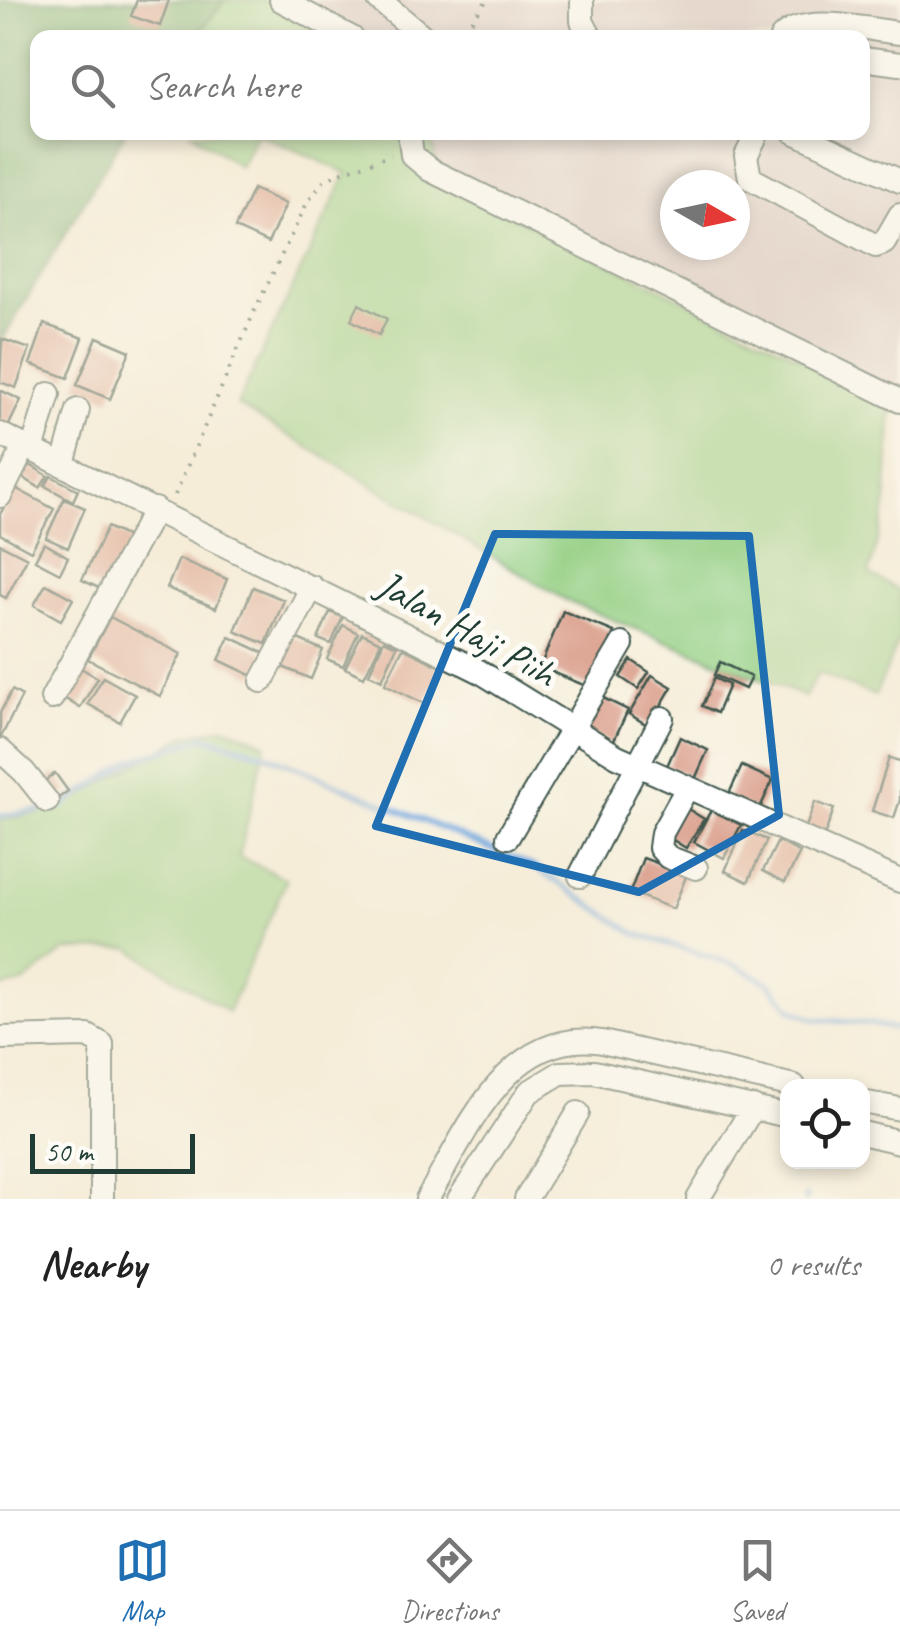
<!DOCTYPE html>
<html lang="en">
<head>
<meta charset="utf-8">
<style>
  :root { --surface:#fff; --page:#f6f6f6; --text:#222; --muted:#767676; --line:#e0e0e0; --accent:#1f6fb2 }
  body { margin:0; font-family:Caveat,sans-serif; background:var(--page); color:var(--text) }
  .controls { position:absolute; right:30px; bottom:30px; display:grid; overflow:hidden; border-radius:20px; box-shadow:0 5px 15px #0003 }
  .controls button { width:90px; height:90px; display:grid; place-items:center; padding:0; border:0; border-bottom:2px solid var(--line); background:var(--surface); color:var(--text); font:50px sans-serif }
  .compass { position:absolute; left:660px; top:170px; width:90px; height:90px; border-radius:50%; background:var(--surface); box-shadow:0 5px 15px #0003; rotate:99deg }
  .scale { position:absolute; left:30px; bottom:25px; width:165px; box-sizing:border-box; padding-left:10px; border:5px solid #1f3d34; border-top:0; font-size:28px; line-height:35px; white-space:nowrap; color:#1f3d34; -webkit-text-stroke:8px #fdfcf7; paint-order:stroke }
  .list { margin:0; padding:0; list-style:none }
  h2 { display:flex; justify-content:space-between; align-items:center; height:130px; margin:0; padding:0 40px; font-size:42px }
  h2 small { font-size:32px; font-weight:400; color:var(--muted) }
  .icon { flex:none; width:55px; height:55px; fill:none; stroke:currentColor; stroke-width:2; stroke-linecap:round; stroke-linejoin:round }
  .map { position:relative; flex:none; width:900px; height:1199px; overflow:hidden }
  .search { position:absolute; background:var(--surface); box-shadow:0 5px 15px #0003; left:30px; right:30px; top:30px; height:110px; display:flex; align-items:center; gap:25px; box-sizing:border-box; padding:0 35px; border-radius:20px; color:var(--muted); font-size:38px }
  .sheet { height:310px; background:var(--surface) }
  nav { display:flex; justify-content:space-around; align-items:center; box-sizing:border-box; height:140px; border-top:2px solid var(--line); background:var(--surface); font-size:28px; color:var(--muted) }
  nav a { display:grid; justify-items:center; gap:5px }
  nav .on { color:var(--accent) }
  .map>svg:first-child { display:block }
  .industrial { fill:#d2bfbf; fill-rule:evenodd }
  .green { fill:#94cf83; stroke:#5a865c; stroke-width:2.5 }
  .forest { fill:#77b271; stroke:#4b7852; stroke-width:2.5 }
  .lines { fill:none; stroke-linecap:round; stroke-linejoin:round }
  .stream { stroke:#6ea5dc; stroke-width:6 }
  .building { fill:#d79480 }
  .minor-casing { stroke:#3f574d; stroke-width:26 }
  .path { stroke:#3f574d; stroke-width:4; stroke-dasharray:2.5 8; stroke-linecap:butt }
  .minor { stroke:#fff; stroke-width:22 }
  .marked { fill:none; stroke:#1f6fb2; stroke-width:8; stroke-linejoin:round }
  .labels { text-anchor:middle; stroke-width:10; stroke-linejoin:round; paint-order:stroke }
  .street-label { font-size:40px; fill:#1f3d34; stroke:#fdfcf7 }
</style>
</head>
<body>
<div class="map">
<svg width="900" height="1199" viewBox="0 0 900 1199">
  <rect width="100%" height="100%" fill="#fdfcf7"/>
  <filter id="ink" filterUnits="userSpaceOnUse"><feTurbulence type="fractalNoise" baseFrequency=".01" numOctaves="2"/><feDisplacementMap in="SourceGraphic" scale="20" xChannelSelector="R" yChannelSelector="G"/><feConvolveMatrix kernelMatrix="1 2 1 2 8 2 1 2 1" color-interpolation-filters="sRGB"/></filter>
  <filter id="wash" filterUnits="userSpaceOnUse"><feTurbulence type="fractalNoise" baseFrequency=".0048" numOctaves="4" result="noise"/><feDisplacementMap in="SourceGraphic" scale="40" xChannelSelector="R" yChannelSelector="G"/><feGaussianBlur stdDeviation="2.25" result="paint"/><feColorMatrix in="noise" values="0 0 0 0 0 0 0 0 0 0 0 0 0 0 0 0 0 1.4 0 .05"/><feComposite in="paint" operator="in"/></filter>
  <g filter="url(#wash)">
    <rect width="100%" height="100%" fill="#f5edd8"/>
    <path class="industrial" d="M287,0H900V397L439,180L430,133L862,132V38L359,37ZM675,185H735V245H675Z"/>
    <path class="green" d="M225,0H287L359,38H195Z
      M192,133H430L439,180L892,402L886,509L869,574L900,591V637L875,696L818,673L805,697L569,602L237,405L347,173L257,133L240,167Z
      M225,727L266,743L239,857L287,879L228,1012L129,948L65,951L23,983L0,988V820L58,809L186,735Z"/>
    <path class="forest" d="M0,0H225L195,37L38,38V132L125,133L0,344Z"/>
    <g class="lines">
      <path class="stream" d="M0,816L60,807L131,761L204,737L262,753L534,867L636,934L736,965L770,984L792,1010L815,1019L871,1024L900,1030
        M805,1199L806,1197"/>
    </g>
    <g id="blocks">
      <path class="building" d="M137,0H169L160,26L131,16Z
        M253,189L286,204L268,243L235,228Z
        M359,304L387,319L379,335L351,320Z
        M44,324L83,338L68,378L30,364Z
        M97,337L130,351L110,399L77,385Z
        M2,339L30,349L16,388L0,382Z
        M0,390L21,400L6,431L0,428Z
        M30,465L48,476L40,488L22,477Z
        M51,476L78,490L73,501L45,486Z
        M15,488L54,509L31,551L0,534V514Z
        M64,499L85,508L68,548L46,538Z
        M107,527L132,539L107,592L82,580Z
        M44,543L68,557L60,573L35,560Z
        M0,544L27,558L6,598L0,595Z
        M179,559L227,579L216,608L167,588Z
        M46,584L73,599L61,620L34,605Z
        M253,587L284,600L266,644L235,631Z
        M563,611L614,632L591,688L540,667Z
        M330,612L343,617L331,644L318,639Z
        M110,617L181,654L160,696L88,659Z
        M343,625L358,633L343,666L327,659Z
        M362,633L381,642L364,677L345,668Z
        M291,636L323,650L311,679L278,665Z
        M230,637L266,654L255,677L219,660Z
        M384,640L397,646L382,680L369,674Z
        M403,648L443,668L425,704L385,684Z
        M631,660L649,672L638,689L620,677Z
        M720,662L751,677L745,689L714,675Z
        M79,667L98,678L80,708L61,696Z
        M652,675L672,687L649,726L629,714Z
        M103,677L135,695L120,722L88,704Z
        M714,678L729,685L717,713L702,706Z
        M12,690L22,696L0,739V713Z
        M599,696L628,710L612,744L583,731Z
        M680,737L708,750L695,779L667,766Z
        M889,758L900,761V800L894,818L872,811Z
        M742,766L773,780L758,812L727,798Z
        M55,773L68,791L53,802L40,785Z
        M815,802L834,809L822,842L803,835Z
        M683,806L704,819L686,848L665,835Z
        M711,810L741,825L724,858L694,842Z
        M743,830L767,840L748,882L725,871Z
        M778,841L800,853L785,882L763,871Z
        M643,858L687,874L673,909L630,892Z"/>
    </g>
  </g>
  <g filter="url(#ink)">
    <use href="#blocks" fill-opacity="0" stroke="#3f574d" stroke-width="2.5"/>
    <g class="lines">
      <defs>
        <path id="minor" d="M281,0L352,38
          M379,0L425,38
          M582,0V21L591,38
          M781,38C802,13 869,30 900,33
          M862,59L900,64
          M409,132L412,155L430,170L900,401
          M758,132L746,156L750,178L876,246L884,243L900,215
          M794,132L900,181
          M0,434L479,671L617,756L900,881
          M32,450L49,394
          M63,464L78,410
          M0,496L25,446
          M262,681L312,587
          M52,698L155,509
          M0,750L24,772L47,801
          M687,788L662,833L660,848L668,857L696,868
          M508,837L622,644
          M580,876L662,718
          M0,1038L88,1036L102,1044V1199
          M862,1102L900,1109
          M862,1133L900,1142
          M427,1199C467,1132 507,1027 602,1042L794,1086
          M459,1199L529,1092L560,1073L594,1072L788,1116
          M526,1199L578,1113
          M698,1199L753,1107"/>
      </defs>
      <use href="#minor" class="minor-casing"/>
      <path class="path" d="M459,38L487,0
        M175,495L255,310L307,203L324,181L337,174L391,155"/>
      <use href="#minor" class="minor"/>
    </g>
  </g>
  <path d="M0 0H900V1199H0ZM495,534L749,536L779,815L639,892L376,826Z" fill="#f5edd8" fill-opacity=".55" fill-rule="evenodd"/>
  <path class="marked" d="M495,534L749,536L779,815L639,892L376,826Z"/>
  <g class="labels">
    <g class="street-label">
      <text transform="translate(467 628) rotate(29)" y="14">Jalan Haji Piih</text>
    </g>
  </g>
</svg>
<div class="controls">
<button><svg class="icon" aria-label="locate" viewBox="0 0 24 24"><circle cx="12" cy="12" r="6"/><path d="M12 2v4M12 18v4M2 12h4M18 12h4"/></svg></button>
</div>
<svg class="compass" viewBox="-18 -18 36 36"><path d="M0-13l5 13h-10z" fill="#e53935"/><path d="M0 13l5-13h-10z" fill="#767676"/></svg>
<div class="scale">50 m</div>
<div class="search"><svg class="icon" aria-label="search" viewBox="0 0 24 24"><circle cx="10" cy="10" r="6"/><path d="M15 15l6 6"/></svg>Search here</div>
</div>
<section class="sheet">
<h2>Nearby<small>0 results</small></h2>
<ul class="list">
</ul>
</section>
<nav>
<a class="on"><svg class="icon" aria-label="map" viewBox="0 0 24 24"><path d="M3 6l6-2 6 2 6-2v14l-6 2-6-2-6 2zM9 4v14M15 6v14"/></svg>Map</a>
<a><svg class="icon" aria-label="directions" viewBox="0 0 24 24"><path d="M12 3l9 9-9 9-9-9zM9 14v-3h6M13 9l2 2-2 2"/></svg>Directions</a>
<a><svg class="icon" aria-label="saved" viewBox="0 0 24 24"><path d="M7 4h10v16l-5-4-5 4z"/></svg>Saved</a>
</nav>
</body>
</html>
